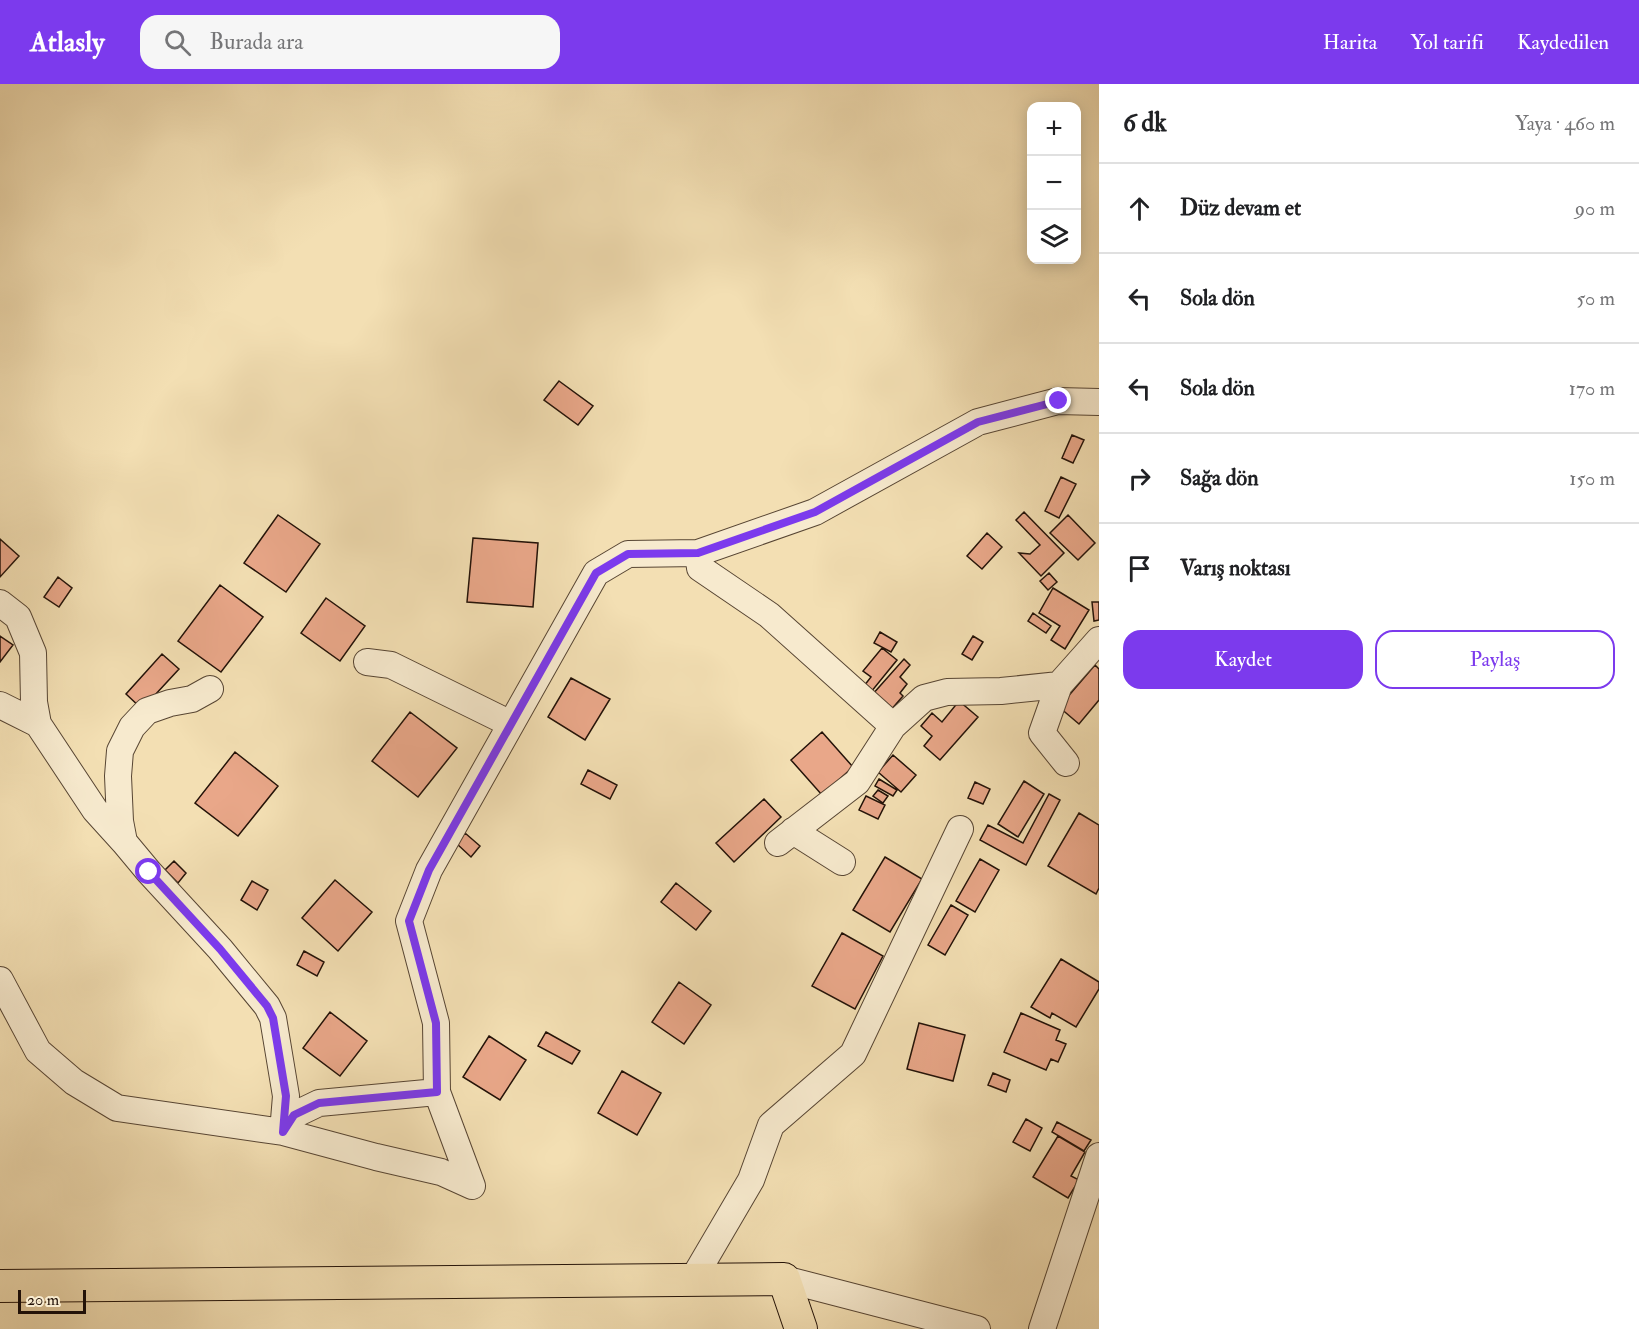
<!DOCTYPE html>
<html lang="tr">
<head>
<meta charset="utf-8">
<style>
  :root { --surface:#fff; --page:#f6f6f6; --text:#202124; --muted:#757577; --line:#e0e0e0; --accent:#7c3aed }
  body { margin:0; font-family:"IM FELL Double Pica",serif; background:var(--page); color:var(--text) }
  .controls { position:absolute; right:18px; top:18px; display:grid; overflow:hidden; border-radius:12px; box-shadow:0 3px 15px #0003 }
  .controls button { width:54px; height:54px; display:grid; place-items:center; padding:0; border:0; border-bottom:2px solid var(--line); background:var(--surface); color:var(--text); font:30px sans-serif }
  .scale { position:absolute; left:18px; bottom:15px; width:68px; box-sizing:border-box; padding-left:6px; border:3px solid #231208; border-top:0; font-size:16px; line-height:21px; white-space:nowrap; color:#231208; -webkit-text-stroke:4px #f7eace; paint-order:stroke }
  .stop { position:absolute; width:18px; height:18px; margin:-14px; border:4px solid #7c3aed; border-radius:50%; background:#fff }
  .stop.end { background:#7c3aed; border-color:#fff; box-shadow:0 2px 6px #0008 }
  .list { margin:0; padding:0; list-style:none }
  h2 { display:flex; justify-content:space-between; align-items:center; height:78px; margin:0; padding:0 24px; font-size:26px }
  h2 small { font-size:20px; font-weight:400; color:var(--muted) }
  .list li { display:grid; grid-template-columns:39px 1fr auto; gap:18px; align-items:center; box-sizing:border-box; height:90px; padding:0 24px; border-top:2px solid var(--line) }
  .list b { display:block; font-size:22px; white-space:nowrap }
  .list em { font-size:20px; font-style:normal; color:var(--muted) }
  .actions { display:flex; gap:12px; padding:18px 24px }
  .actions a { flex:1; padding:14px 0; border:2px solid var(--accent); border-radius:18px; text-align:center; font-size:21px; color:var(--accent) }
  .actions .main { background:var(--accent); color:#fff }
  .icon { flex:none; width:33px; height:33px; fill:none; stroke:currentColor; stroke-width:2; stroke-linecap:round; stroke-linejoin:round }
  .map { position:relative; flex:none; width:1099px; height:1245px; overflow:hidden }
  header { display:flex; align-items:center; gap:36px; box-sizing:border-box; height:84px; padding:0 30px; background:var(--accent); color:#fff }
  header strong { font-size:28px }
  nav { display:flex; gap:33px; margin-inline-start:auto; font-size:21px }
  .search { width:420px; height:54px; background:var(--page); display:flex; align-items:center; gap:15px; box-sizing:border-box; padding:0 21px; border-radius:18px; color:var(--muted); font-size:22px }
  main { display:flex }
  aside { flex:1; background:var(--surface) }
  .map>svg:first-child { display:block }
  .building { fill:#e9a789; stroke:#231208; stroke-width:1.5 }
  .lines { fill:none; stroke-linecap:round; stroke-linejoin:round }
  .minor-casing { stroke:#574533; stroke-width:28 }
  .major-casing { stroke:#231208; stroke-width:34 }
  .minor { stroke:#f7eace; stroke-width:26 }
  .major { stroke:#f3dfb3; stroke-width:32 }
  .route { stroke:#7c3aed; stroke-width:8 }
</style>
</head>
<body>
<header>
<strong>Atlasly</strong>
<div class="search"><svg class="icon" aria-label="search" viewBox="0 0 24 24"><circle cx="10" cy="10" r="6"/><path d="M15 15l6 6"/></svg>Burada ara</div>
<nav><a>Harita</a><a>Yol tarifi</a><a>Kaydedilen</a></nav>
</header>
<main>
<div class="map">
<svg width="1099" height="1245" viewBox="0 0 1099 1245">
  <rect width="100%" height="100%" fill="#f3dfb3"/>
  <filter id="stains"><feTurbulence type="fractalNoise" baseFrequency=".00333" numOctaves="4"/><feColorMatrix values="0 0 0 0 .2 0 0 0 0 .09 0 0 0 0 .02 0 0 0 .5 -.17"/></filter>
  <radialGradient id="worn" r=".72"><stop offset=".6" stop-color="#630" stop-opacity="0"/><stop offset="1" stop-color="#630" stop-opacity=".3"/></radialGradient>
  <path class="building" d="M559,297L593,322L578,341L544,316Z
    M1072,351L1084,356L1073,379L1062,374Z
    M1061,393L1076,400L1059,434L1045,427Z
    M1024,428L1064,469L1041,492L1019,469L1030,470L1040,461L1016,436Z
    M278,431L320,460L286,508L244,479Z
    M1068,431L1095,459L1078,476L1050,449Z
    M987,449L1002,463L982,485L967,472Z
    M473,454L538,459L533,523L467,518Z
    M0,455L19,472L0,493Z
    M1049,489L1057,498L1048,506L1040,497Z
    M58,493L72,504L59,523L44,513Z
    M220,501L263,533L221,588L178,557Z
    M1053,504L1089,526L1065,565L1051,556L1060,542L1039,529Z
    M326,514L365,542L340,577L301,549Z
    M1092,518H1099V536L1094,537Z
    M1033,529L1051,542L1046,549L1028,537Z
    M880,548L897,558L891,568L874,559Z
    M0,552L13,561L0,578Z
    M973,552L983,558L972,576L962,570Z
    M882,564L897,576L871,608L864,602L871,593L863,587Z
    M162,570L179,585L142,625L126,610Z
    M904,575L910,581L900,593L907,600L900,609L903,612L890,627L872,611Z
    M1095,581L1099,585V616L1079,640L1059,623Z
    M571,594L610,615L585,656L548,633Z
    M959,617L978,633L940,676L924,662L932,652L921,642L932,629L942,638Z
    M410,628L457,664L418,713L372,677Z
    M822,648L853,683L822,711L791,676Z
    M235,668L278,702L238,752L195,719Z
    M893,671L916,691L901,708L878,688Z
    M588,686L617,701L610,715L581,700Z
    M879,695L897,706L893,712L875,702Z
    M1024,697L1044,710L1018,753L998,740Z
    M975,698L990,705L983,720L968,714Z
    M878,706L888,712L883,719L873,712Z
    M1049,710L1060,716L1026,781L980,756L988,741L1023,759Z
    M866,712L885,721L878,735L859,726Z
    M764,715L781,733L734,778L716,759Z
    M1079,729L1099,741V804L1096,810L1048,782Z
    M465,749L480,762L471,773L456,759Z
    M885,773L922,795L890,848L853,826Z
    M980,775L999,786L975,828L956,817Z
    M174,777L186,789L178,799L165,786Z
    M335,796L372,828L338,867L302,834Z
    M252,797L268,806L257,826L241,816Z
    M676,799L711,827L696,846L661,818Z
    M951,821L968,831L945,871L928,861Z
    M842,849L883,872L855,925L812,902Z
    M304,867L324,878L317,892L297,881Z
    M1061,875L1099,898V905L1076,943L1052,929L1050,934L1031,923Z
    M679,898L711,921L684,960L652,938Z
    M330,928L367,957L340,992L303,964Z
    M1021,929L1060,946L1056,956L1066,960L1058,978L1051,975L1046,986L1004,968Z
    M919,939L965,951L953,997L907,985Z
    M546,948L580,967L572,980L538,962Z
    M489,952L526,976L500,1016L463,993Z
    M622,987L661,1009L637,1051L598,1029Z
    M993,989L1010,996L1006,1008L988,1001Z
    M1026,1035L1042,1044L1030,1067L1013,1058Z
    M1057,1038L1091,1056L1084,1067L1052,1048Z
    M1058,1052L1085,1068L1071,1092L1079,1096L1068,1114L1033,1093Z"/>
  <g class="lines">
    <defs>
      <path id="minor" d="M698,469L700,484L769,531L893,642
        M0,519L18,533L33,569L34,618L38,640L95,726L124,758
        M367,578L391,581L511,640
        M1059,601L1042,649L1066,679
        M210,605L192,615L170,619L147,627L132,643L120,667L118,692L120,737L124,758L149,788L220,865L267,922L273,934L286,1012L283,1048L376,1073L441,1088L472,1102
        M0,621L38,640
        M793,747L842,778
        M778,759L857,698L893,642L924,614L947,608L1001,607L1059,601L1099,556
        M0,896L38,967L74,998L117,1024L283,1048L294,1031L319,1019L437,1008
        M472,1102L437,1008L436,939L409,837L429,786L596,489L628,470L698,469L815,428L978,338L1058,317L1099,318
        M693,1195L751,1096L771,1041L853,970L960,745
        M784,1195L977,1245
        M1042,1245L1099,1072"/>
      <path id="major" d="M0,1202L784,1195L801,1245"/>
    </defs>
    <use href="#minor" class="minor-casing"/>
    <use href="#major" class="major-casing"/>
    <use href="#minor" class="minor"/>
    <use href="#major" class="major"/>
  </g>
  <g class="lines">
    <path class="route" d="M149,788L220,865L267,922L273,934L286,1012L283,1048L294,1031L319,1019L437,1008L436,939L409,837L429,786L596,489L628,470L698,469L815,428L978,338L1059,317"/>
  </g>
  <rect width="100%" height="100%" filter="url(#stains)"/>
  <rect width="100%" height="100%" fill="url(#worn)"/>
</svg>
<div class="controls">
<button>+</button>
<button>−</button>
<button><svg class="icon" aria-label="layers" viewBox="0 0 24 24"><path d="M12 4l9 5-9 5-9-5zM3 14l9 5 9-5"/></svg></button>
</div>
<div class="scale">20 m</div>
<div class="stop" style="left:149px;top:788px"></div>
<div class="stop end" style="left:1059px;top:317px"></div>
</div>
<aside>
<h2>6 dk<small>Yaya · 460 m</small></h2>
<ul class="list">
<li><svg class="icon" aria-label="ahead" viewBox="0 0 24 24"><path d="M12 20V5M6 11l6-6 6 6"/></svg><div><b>Düz devam et</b></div><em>90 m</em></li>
<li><svg class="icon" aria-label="left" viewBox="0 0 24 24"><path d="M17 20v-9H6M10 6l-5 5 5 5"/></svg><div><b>Sola dön</b></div><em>50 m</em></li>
<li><svg class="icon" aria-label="left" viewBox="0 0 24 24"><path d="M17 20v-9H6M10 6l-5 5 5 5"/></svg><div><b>Sola dön</b></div><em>170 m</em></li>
<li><svg class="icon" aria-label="right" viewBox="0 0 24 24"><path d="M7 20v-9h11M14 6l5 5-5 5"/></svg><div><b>Sağa dön</b></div><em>150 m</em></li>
<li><svg class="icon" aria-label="arrive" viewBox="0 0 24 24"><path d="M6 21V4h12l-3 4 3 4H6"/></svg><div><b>Varış noktası</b></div></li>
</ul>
<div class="actions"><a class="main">Kaydet</a><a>Paylaş</a></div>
</aside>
</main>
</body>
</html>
